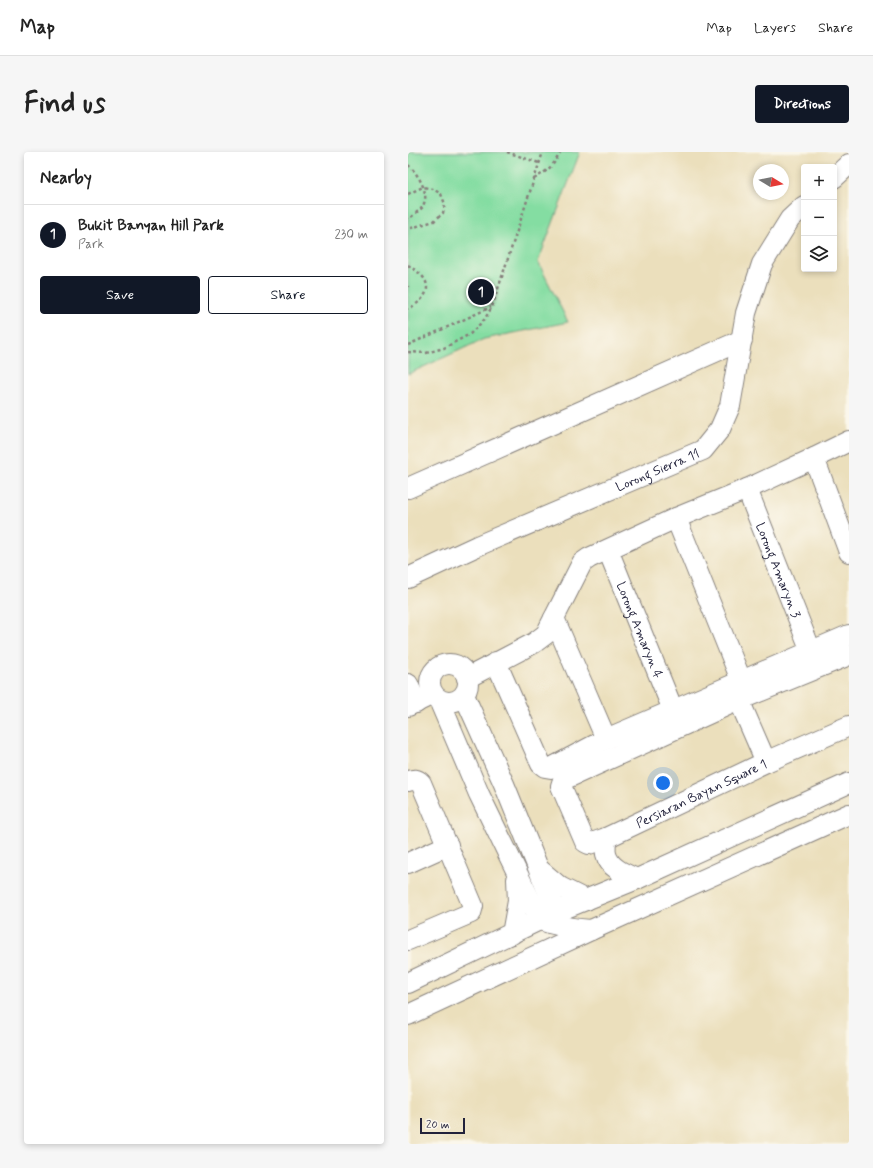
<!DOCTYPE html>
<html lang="en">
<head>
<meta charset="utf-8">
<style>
  :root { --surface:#fff; --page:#f6f6f6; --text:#222; --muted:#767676; --line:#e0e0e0; --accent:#111827 }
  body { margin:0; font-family:Mynerve,sans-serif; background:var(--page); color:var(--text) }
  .controls { position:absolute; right:12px; top:12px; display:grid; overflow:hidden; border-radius:4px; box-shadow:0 2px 6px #0003 }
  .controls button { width:36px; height:36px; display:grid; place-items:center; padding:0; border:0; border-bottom:1px solid var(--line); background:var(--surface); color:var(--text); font:20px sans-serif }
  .compass { position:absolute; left:345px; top:12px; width:36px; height:36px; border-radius:50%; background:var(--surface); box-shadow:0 2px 6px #0003; rotate:100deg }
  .scale { position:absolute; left:12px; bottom:10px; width:45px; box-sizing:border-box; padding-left:4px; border:2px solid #22223b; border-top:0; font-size:11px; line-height:14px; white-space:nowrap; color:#22223b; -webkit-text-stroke:3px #fbf7ec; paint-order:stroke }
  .you { position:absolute; left:255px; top:631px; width:14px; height:14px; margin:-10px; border:3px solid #fff; border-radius:50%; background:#1a73e8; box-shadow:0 0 0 6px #1a73e833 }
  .badge { display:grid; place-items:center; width:26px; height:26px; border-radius:50%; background:var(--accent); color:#fff; font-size:13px; font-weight:700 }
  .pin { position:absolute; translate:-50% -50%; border:2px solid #fff; box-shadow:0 1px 4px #0006 }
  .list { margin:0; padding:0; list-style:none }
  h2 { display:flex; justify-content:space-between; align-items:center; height:52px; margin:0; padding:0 16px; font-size:17px }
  h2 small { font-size:13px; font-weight:400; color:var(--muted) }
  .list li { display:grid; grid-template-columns:26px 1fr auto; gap:12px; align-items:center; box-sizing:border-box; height:60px; padding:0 16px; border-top:1px solid var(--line) }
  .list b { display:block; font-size:15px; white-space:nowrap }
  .list p { margin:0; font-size:13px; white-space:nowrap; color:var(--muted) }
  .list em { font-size:13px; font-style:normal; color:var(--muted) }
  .actions { display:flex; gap:8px; padding:12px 16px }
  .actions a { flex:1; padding:9px 0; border:1px solid var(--accent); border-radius:4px; text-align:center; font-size:14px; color:var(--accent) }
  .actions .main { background:var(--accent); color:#fff }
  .icon { flex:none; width:22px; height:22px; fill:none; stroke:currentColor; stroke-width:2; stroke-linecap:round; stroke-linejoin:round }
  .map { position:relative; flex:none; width:441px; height:992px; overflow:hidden; border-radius:4px }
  header { display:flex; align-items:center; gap:24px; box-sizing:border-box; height:56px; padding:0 20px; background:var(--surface); border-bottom:1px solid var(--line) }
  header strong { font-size:19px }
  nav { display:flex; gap:22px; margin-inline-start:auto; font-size:14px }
  .intro { display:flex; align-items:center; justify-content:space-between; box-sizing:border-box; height:96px; padding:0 24px }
  h1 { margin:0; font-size:28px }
  .button { padding:10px 18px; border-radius:4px; background:var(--accent); color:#fff; font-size:14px; font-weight:700 }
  main { display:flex; gap:24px; padding:0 24px }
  aside { flex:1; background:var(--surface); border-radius:4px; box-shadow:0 2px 6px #0003 }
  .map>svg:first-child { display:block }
  .green { fill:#84dda2; stroke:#53806e }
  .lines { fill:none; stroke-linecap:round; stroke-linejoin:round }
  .minor-casing { stroke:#86807c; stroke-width:22 }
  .path { stroke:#86807c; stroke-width:2.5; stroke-dasharray:3 3; stroke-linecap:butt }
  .minor { stroke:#fff; stroke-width:20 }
  .labels { text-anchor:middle; stroke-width:3.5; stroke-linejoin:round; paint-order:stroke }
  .street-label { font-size:13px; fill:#22223b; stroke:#fbf7ec }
</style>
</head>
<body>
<header>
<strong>Map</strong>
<nav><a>Map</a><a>Layers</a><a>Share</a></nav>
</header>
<div class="intro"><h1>Find us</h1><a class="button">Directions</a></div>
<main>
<aside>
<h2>Nearby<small></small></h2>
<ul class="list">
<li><span class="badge">1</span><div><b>Bukit Banyan Hill Park</b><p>Park</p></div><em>230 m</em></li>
</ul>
<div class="actions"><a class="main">Save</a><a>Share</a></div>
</aside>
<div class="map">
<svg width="441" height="992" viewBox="0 0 441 992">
  <rect width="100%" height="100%" fill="#fbf7ec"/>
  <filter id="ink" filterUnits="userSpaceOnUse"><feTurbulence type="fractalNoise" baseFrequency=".025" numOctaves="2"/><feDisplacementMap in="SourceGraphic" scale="8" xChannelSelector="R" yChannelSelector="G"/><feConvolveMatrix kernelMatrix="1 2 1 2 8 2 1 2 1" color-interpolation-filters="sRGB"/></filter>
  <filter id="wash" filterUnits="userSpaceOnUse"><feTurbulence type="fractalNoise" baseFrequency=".012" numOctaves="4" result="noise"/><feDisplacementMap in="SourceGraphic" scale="16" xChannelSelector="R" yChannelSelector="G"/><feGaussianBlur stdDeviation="0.9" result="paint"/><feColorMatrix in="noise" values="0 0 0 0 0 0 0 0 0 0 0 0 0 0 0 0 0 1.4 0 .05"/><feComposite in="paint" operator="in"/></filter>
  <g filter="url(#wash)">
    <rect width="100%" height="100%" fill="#ebdfbc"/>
    <path class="green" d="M0,0H172L130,110L160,170L76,187L0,222Z"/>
  </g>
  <g filter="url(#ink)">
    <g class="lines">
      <defs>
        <g id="minor">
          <path d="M426,26L441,12"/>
          <path d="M406,306L441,400"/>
          <path d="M0,336L334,188"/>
          <path id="s1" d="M339,337L403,499"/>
          <path d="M268,366L333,528"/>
          <path id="s2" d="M200,398L265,558"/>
          <path id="s3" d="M0,426L69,394L295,298L312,277L322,254L338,161L354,112L382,67L396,54"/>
          <path d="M146,466L198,587"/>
          <path id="s4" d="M441,503L331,548L155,628L153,634L177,690L181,692L198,686L358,610L441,574"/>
          <path d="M88,510L133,612L137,615L143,616L198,587L441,483"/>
          <circle cx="41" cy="531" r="19"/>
          <path d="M59,526L126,491L138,482L174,411L181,406L268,366L339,337L406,306L441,289"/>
          <path d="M0,532L8,551"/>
          <path d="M56,543L96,632L148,760L142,771"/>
          <path d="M31,548L71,642L132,768C149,774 166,777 183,778"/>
          <path d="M331,548L358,610"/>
          <path d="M0,554L25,542"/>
          <path d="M0,629C6,627 9,627 13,631L65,754L63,761L0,788"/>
          <path d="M198,686C198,690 197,697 198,702C201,716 217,722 229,727"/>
          <path d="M0,711L40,693"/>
          <path d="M133,719L152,735L178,748"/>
          <path d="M104,782L110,749L109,727"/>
          <path d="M0,831L148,760L229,727L441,631"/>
          <path d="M0,863L183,778L441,662"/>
        </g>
      </defs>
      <use href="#minor" class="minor-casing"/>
      <path class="path" d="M99,0L131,11
        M0,13C7,18 16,33 17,42C18,46 16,51 15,55L3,65L0,66
        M126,27C139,19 146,14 152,0
        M0,42L15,35L25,37L33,42L37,52L35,61L26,69L0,77
        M0,113C5,117 11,120 15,125C26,139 12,151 0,157
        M0,134V135
        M0,193L83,155
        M0,200L18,201L36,196L62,182L76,168L84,155L135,0"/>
      <use href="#minor" class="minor"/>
    </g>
  </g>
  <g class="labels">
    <g class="street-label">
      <text dy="5" stroke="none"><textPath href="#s3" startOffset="272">Lorong Sierra 11</textPath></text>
      <text dy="5" stroke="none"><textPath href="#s1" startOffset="87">Lorong Amaryn 3</textPath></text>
      <text dy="5" stroke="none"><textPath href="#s2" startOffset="86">Lorong Amaryn 4</textPath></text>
      <text dy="5" stroke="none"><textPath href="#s4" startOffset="507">Persiaran Bayan Square 1</textPath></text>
    </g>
  </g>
</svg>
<div class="controls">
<button>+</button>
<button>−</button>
<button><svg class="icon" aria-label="layers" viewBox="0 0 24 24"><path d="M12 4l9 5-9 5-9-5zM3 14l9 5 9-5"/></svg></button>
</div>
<svg class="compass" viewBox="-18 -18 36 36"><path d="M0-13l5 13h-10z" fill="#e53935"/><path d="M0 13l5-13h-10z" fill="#767676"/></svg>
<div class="scale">20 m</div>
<div class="you"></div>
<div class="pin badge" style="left:73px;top:140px">1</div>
</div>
</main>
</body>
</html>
